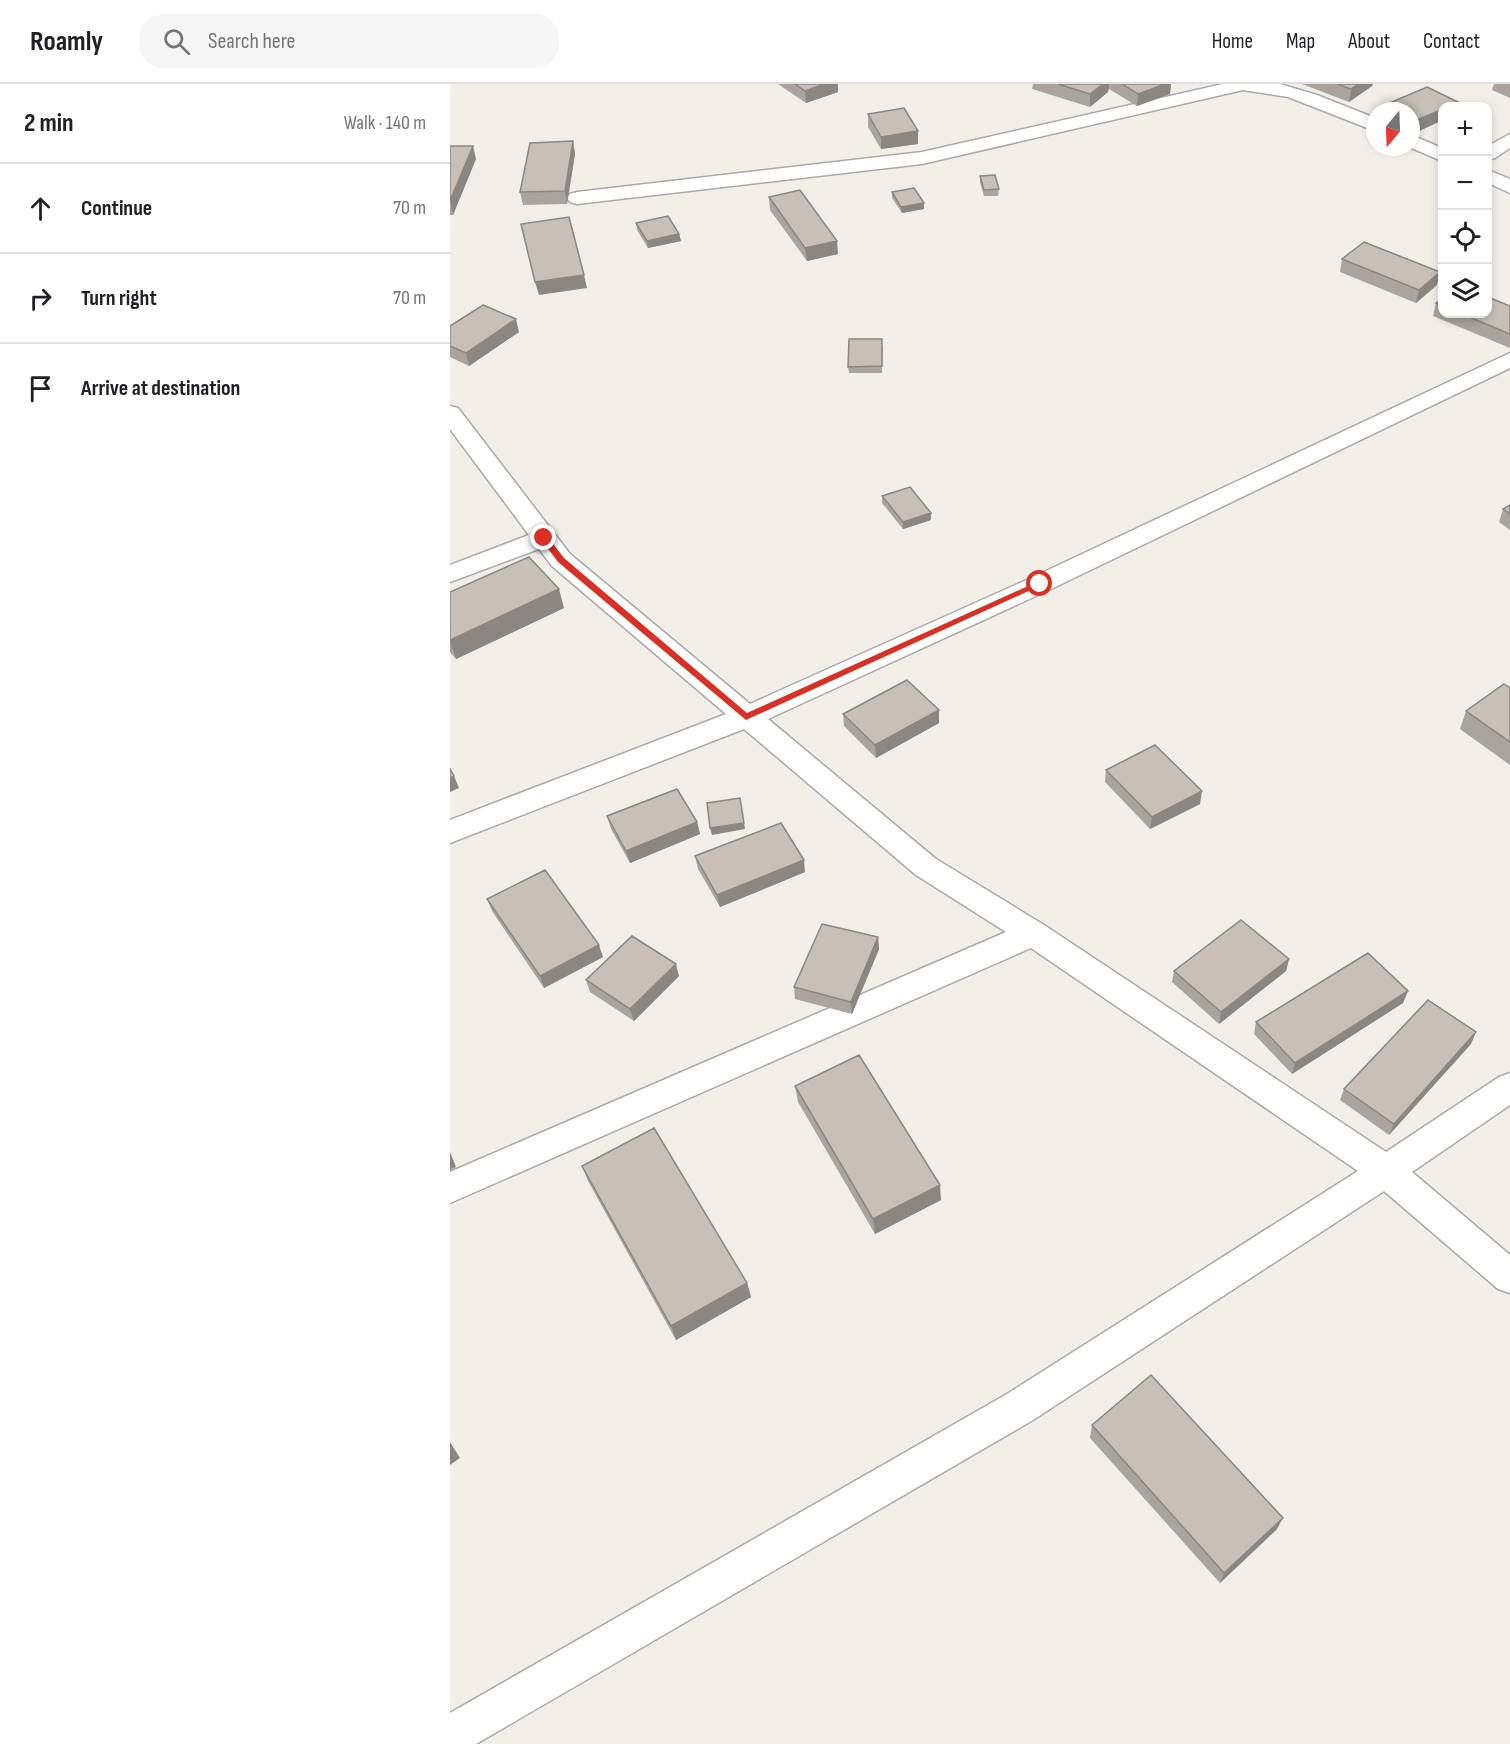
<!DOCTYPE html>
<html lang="en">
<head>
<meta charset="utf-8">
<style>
  :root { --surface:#fff; --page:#f6f6f6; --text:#202124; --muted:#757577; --line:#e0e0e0 }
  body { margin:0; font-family:"Sofia Sans Condensed",sans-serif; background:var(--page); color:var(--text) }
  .controls { position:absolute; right:18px; top:18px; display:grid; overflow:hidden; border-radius:12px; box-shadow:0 3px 9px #0003 }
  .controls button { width:54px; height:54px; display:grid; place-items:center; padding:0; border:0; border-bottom:2px solid var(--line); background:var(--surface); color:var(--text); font:30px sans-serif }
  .compass { position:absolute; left:916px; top:18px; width:54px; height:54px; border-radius:50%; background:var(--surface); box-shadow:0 3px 9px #0003; rotate:199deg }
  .stop { position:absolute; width:18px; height:18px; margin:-14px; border:4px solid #d93025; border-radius:50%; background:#fff }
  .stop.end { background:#d93025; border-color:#fff; box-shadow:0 2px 6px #0008 }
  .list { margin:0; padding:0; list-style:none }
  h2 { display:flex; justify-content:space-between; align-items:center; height:78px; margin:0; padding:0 24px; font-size:26px }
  h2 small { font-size:20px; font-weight:400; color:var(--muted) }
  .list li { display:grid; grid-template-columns:39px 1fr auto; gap:18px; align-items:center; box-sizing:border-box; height:90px; padding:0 24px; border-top:2px solid var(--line) }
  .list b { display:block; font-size:22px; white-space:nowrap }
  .list em { font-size:20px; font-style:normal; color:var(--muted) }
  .icon { flex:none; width:33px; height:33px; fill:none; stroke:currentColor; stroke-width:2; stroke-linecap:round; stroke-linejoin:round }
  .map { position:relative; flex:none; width:1060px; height:1660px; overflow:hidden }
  header { display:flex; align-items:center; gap:36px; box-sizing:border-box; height:84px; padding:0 30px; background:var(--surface); border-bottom:2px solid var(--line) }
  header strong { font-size:28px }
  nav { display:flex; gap:33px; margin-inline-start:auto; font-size:21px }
  .search { width:420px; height:54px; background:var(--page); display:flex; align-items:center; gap:15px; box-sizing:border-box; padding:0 21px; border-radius:24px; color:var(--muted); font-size:22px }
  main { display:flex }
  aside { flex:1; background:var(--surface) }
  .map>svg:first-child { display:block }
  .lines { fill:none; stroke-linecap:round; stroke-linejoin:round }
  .street-casing { stroke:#a9a9a9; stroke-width:3 }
  .street { fill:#fff; fill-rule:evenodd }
  .wall { fill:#aba49e }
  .shaded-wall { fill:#8b8681 }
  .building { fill:#c7bfb8; stroke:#8b8681; stroke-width:1.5 }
  .route { fill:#d93025 }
</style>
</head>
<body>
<header>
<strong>Roamly</strong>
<div class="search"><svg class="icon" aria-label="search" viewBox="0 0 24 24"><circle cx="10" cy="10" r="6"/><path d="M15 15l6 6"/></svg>Search here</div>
<nav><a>Home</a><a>Map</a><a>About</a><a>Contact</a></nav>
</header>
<main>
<aside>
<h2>2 min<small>Walk · 140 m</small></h2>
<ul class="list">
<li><svg class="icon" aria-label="ahead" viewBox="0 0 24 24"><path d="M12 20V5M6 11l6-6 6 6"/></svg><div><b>Continue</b></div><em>70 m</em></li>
<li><svg class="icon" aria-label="right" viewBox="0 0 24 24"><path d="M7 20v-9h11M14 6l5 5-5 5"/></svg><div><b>Turn right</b></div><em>70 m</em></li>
<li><svg class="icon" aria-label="arrive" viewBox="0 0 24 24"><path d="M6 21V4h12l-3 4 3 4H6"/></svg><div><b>Arrive at destination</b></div></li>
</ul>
</aside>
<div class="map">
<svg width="1060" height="1660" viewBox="0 0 1060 1660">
  <rect width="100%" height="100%" fill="#f2efe9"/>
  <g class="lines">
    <defs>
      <path id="street" d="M773,0H830L867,11L925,34V47L838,13L793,6L472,80L127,120L120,118L117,114L120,110L127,108L472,68Z
        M1060,50V64L1045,74L1038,76V62Z
        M961,51L992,64V77L959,63H961Z
        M1038,86L1060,95V109L1038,99Z
        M1060,269V284L599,506L318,635L486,775L594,841L936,1068L1049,993L1060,989V1021L962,1088L1060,1171V1209L1048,1205L934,1107L583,1336L26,1660H0V1629L557,1310L908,1087L581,864L0,1119V1088L556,848L466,791L294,645L0,759V736L276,630L102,482L89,465L0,498V481L79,451L0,345V322L8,324L120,470L300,620L581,494Z"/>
    </defs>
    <use href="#street" class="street-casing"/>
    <use href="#street" class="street"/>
  </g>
  <path class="wall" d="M328,0H388V8L356,19Z
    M583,0H721L720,10L687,22L659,5L658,8L640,23L582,5Z
    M852,0H923L922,2L899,18Z
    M1044,0H1060V14L1042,6Z
    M977,3L965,49L961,47V27H935L937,20Z
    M418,30L468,47V60L431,65L418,43Z
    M123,57L125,70L117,120L73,121L70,108Z
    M0,62L26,75L3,131H0Z
    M530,92L549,105L548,112H534L530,98Z
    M442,108L474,119V125L452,129L442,114Z
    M319,113L388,170L357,177L320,126Z
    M186,139L229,150L231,157L198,164L187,146Z
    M892,175L987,201L966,219L890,188Z
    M993,214V230H1038L1060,222V264L983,232L986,219Z
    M0,242L69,248L19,282L0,273Z
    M433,262L432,289H399L398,283Z
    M432,412L481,429V436L453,445L432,419Z
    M1060,421V446L1049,438L1053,425Z
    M0,508L114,524L6,575L0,568Z
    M1060,604V681L1010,645L1016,627Z
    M489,626V639L426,674L394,642L393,630Z
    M656,686L750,720L700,745L655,698Z
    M157,732L247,738L250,750L180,779L161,745Z
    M245,772L355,788L270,823L248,785Z
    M37,815L153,873L94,904L42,827Z
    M428,853L429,865L402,930L345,915L344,903Z
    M839,875L836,887L769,940L722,898L724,887Z
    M229,892L184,937L140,908L136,896Z
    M958,907L953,919L842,990L804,950L806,938Z
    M1021,960L939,1051L890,1016L894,1005Z
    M345,1002L491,1116L425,1150L348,1018Z
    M132,1082L297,1199L301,1213L226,1256L138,1097Z
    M642,1341L827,1445L770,1499L640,1354Z"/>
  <path class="shaded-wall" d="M374,0H388V8L356,19L355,7Z
    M653,0H659L658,8L640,23V10Z
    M715,0H721L720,10L687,22L688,10Z
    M909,0H923L922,2L899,18L901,5Z
    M1008,18L1007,22H998Z
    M993,25V36L965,49L967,36Z
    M468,47V60L431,65V53Z
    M123,57L125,70L117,120L115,107Z
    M23,62L26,75L3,131L0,117Z
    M474,119V125L452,129L451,123Z
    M229,150L231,157L198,164L197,157Z
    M387,157L388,170L357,177L355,164Z
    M990,188L987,201L966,219L969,206Z
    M134,191L137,204L89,211L85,198Z
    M66,235L69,248L19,282L16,269Z
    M481,429V436L453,445V438Z
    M109,505L114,524L6,575L0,558V556Z
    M489,626V639L426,674L425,661Z
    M4,692L9,704L0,708V694Z
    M752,707L750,720L700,745L702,733Z
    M247,738L250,750L180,779L176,767Z
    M294,739L295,745L262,751L260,744Z
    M354,776L355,788L270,823L267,811Z
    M428,853L429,865L402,930L401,918Z
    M149,861L153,873L94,904L90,892Z
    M839,875L836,887L769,940L771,928Z
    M226,880L229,892L184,937L180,925Z
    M958,907L953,919L842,990L845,979Z
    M1026,948L1021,960L939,1051L944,1040Z
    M0,1068L6,1083L0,1086Z
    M490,1101L491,1116L425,1150L423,1135Z
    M297,1199L301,1213L226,1256L221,1242Z
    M0,1358L10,1374L0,1381Z
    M833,1434L827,1445L770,1499L774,1489Z"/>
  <path class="building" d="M345,0H374L355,7Z
    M608,0H653L640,10Z
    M672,0H715L688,10Z
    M887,0H909L901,5Z
    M977,3L1008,18L998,22H993V25L967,36L961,33V27H950L937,20Z
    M454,24L468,47L431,53L418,30Z
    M123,57L115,107L70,108L80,59Z
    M0,62H23L0,117Z
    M545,91L549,105L534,106L530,92Z
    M464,104L474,119L451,123L442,108Z
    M350,106L387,157L355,164L319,113Z
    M218,132L229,150L197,157L186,139Z
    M119,133L134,191L85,198L71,140Z
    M914,158L990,188L969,206L892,175Z
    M1038,213L1060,222V250L1012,230H1038Z
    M993,214V222L986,219Z
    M33,221L66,235L16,269L0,262V242Z
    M399,255H432V282L398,283Z
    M460,403L481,429L453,438L432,412Z
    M1060,421V430L1053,425Z
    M79,473L109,505L0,556V508Z
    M457,596L489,626L425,661L393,630Z
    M1054,600L1060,604V658L1016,627Z
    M705,661L752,707L702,733L656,686Z
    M0,685L4,692L0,694Z
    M227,705L247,738L176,767L157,732Z
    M290,714L294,739L260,744L257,719Z
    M331,739L354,776L267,811L245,772Z
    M95,786L149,861L90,892L37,815Z
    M791,836L839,875L771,928L724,887Z
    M372,840L428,853L401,918L344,903Z
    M182,852L226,880L180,925L136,896Z
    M918,869L958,907L845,979L806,938Z
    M978,916L1026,948L944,1040L894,1005Z
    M409,971L490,1101L423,1135L345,1002Z
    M204,1044L297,1199L221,1242L132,1082Z
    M701,1291L833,1434L774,1489L642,1341Z"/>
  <path class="route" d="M91,452H97L114,474L297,629L587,498L594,500L296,636L108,478L90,454Z"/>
</svg>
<div class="controls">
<button>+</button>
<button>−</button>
<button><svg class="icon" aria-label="locate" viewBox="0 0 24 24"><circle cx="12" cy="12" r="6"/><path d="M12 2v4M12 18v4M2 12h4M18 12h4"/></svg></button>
<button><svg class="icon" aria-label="layers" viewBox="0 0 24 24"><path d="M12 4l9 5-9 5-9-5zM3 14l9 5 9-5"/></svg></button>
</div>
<svg class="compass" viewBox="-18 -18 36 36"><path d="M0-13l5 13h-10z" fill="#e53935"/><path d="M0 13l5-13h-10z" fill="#757577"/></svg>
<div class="stop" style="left:590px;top:500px"></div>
<div class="stop end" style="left:94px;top:454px"></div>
</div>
</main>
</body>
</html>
